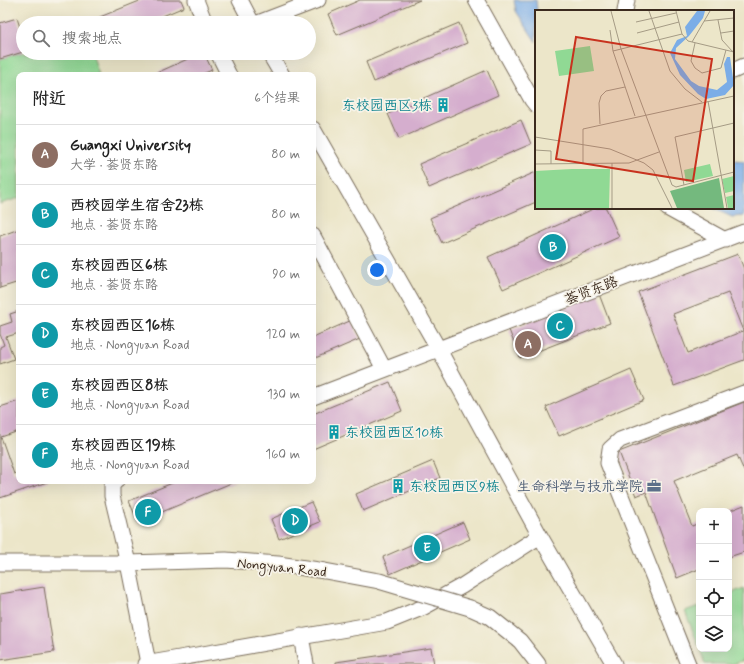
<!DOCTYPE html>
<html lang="zh">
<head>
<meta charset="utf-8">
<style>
  :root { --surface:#fff; --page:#f6f6f6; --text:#222; --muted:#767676; --line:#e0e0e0; --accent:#c8321e }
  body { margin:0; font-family:Mynerve,"LXGW WenKai TC",sans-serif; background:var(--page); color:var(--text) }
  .controls { position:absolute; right:12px; bottom:12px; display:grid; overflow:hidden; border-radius:8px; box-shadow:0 4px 16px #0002 }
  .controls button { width:36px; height:36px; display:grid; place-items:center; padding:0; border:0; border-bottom:1px solid var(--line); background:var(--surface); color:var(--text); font:20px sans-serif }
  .you { position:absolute; left:377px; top:270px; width:14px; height:14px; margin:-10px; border:3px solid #fff; border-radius:50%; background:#1a73e8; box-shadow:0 0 0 6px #1a73e833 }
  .badge { display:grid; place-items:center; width:26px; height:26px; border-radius:50%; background:var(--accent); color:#fff; font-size:13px; font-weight:700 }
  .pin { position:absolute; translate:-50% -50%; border:2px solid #fff; box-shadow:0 1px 4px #0006 }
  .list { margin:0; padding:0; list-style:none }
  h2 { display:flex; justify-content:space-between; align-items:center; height:52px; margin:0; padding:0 16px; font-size:17px }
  h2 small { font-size:13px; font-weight:400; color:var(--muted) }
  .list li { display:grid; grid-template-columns:26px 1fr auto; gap:12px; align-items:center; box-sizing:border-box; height:60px; padding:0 16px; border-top:1px solid var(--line) }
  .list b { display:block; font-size:15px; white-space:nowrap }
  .list p { margin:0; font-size:13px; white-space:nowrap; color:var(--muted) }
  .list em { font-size:13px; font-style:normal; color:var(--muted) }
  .icon { flex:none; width:22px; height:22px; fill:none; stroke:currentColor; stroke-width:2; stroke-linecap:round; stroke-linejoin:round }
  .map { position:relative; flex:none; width:744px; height:664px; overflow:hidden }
  .search { position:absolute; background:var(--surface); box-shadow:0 4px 16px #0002; left:16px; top:16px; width:300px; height:44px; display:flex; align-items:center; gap:10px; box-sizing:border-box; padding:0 14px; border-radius:22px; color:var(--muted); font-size:15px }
  .panel { position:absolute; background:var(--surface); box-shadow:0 4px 16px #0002; left:16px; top:72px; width:300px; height:412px; border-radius:8px }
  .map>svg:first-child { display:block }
  .green { fill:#90d994; stroke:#668259 }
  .water { fill:#7bade7; stroke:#5b6c82 }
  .building { fill:#d5aece; fill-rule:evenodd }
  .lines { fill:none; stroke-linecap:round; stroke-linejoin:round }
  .minor-casing { stroke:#796c5a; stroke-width:17 }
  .minor { stroke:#fff; stroke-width:15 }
  .minor-bridge-casing { stroke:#796c5a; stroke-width:17; stroke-linecap:butt }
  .minor-bridge { stroke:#fff; stroke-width:15 }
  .labels { text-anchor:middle; stroke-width:3.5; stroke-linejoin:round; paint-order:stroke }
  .culture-label { font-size:14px; fill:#0d838f; stroke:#f7f3e8; text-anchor:start }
  .street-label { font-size:14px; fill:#3b2a1e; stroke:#f7f3e8 }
  .service-label { font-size:14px; fill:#4e5e75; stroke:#f7f3e8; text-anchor:end }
  .inset-road { fill:none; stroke:#a59b85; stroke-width:1 }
  .view { fill:#c8321e; fill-opacity:0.15; stroke:#c8321e; stroke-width:2 }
  .inset-edge { fill:none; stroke:#3b2a1e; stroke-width:2 }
</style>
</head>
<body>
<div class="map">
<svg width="744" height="664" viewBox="0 0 744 664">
  <rect width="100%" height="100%" fill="#f7f3e8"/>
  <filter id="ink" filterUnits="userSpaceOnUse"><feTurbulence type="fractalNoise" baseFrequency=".025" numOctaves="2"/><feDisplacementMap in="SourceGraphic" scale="8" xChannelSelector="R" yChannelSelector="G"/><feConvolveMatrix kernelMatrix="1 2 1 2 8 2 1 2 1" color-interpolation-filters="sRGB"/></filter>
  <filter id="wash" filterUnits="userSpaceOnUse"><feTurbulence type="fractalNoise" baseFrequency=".012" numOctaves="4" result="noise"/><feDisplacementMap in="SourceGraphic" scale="16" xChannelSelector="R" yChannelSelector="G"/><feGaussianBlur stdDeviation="0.9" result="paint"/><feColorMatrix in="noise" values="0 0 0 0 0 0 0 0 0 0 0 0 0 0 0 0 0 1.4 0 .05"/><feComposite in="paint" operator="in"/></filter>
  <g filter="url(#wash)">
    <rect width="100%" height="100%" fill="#ece6c9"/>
    <path class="green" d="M23,52V53H92L99,75H19V198L0,204V59Z
      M744,588V660L733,664H705L700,649H729V594Z
      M699,606V647L685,611Z"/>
    <path class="water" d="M514,0H536L537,11H536V42L516,11Z
      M733,160L744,161V216L732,217L712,208H733Z"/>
    <g id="blocks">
      <path class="building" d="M142,0H181L184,7L146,23H85Z
        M360,0H420L337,35L328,14Z
        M17,18L23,37V52L0,59V23Z
        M459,23L467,43L374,82L366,62Z
        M201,53H204L212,70L200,75H152Z
        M487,70L498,95L399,139L388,114Z
        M521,120L531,144L429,188L419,164Z
        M536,172V202L442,243L430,218Z
        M595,208H606L619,237L503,289L488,257Z
        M19,229V282L0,288V236Z
        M738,254L744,269V360L674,386L638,292ZM728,293L743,331L688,353L673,314Z
        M599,294L610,323L520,358L509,330Z
        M19,311V333L6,337L14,359L0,364V347L4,345L0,334V326L12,322L10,314Z
        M352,320L360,339L313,359V337Z
        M631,370L644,400L559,436L546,407Z
        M390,382L402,411L313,449V414Z
        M19,401V431L1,437L14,474L19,472V481H50L0,498V407Z
        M744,402V471L737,455L674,481L692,526L699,523V569L677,578L646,492L636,496L619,452Z
        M433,461L440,478L363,511L356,494Z
        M177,481H236L138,522L129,501Z
        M311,502L320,522L279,539L271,519Z
        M744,505V552L729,557V511Z
        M463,522L470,539L390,574L383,557Z
        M44,587L54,652L0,660V594Z
        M431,648L434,664H336V662Z"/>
    </g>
  </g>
  <g filter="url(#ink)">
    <use href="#blocks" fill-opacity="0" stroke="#796c5a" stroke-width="1"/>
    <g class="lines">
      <defs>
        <path id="minor" d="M196,0L205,23
          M240,0L252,23
          M476,0L532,100L536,105
          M625,11L627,0
          M258,23L318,0
          M218,53L229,75
          M269,53L282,75
          M733,71L744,66
          M313,129L438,348L540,536L614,664
          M667,208L725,240
          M313,236L384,369
          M313,397L744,232
          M116,481L112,485V496L128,563L148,663
          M0,563H128L226,560L278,564L325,571L379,581
          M470,608L490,617L520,641L538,664
          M301,636L306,664
          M145,664L387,622L424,607L462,586L540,536
          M688,664L608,463L610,449L620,440L744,393"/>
      </defs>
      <use href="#minor" class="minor-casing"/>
      <use href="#minor" class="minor"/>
      <defs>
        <path id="minor-bridge" d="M379,581L470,608"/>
      </defs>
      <use href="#minor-bridge" class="minor-bridge-casing"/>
      <use href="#minor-bridge" class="minor-bridge"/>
    </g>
  </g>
  <defs>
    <symbol id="building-bare" viewBox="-9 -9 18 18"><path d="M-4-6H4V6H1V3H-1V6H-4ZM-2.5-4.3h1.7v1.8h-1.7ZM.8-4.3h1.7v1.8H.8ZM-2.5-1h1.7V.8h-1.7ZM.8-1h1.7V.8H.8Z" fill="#0f9aa8" stroke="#f7f3e8" stroke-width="2.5" paint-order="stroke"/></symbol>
    <symbol id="office-bare" viewBox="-9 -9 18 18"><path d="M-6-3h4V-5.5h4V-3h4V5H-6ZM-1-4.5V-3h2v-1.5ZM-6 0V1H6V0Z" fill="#5c6f8a" stroke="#f7f3e8" stroke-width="2.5" paint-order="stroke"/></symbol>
  </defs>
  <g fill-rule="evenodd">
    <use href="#building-bare" x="433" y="95" width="20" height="20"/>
    <use href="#building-bare" x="324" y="422" width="20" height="20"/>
    <use href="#building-bare" x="388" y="476" width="20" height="20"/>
    <use href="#office-bare" x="644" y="476" width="20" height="20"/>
  </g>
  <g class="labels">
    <g class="culture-label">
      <text x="432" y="110" text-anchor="end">东校园西区3栋</text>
      <text x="345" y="437">东校园西区10栋</text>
      <text x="409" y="491">东校园西区9栋</text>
    </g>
    <g class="street-label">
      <text transform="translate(591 290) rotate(-21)" y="5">荟贤东路</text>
      <text transform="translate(282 567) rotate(6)" y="5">Nongyuan Road</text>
    </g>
    <g class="service-label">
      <text x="643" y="491">生命科学与技术学院</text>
    </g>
  </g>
  <g transform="translate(535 10)">
    <rect width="199" height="199" fill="#ece6c9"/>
    <path d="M55,36L59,61L24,66L20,41ZM175,154L178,166L151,172L149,160ZM37,159H75L74,198H0V161ZM199,166V181L190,183L187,169ZM199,185V198H193L191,187Z" fill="#90d994"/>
    <path d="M184,168L189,198H142L135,181Z" fill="#74b97e"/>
    <path d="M162,1H170L168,8L154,26L141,38L140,49L156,71L164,76L182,80L192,72L189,54L192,47H195L199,75L190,85L171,89L163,84L145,65L135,43L142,30L152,26L150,17Z" fill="#7bade7"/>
    <path class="inset-road" d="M76,1L86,39L137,175L141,177L199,162M114,1L135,61L150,79L167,92M141,1L147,24M183,10L187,30L198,42L199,37M169,11L199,8M101,12L141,3M75,20L78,41L100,106M102,23L144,12M186,23L199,21M157,32L175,1M160,33L156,51L160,58L167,63L186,58L191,40M78,41L147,24L153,31L199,42M173,91L192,198M65,114L64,93L66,86L71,81L90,77M0,127L75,139L109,153L118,160L137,198M0,140L16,141V154M77,153V198M0,154L94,153L124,142M48,154V119L199,86M149,175L140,127L199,113"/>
    <path class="view" d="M41,27L177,49L158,171L21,149Z"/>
    <rect width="199" height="199" class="inset-edge"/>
  </g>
</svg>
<div class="controls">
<button>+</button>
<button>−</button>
<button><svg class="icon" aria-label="locate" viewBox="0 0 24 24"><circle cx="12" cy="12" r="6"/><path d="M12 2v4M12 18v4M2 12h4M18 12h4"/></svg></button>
<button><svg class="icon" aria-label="layers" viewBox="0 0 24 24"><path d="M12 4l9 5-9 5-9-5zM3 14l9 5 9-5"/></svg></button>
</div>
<div class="you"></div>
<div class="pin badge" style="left:528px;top:344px;background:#8d6e63">A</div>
<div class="pin badge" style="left:553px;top:247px;background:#0f9aa8">B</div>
<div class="pin badge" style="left:560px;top:326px;background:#0f9aa8">C</div>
<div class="pin badge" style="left:295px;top:521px;background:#0f9aa8">D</div>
<div class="pin badge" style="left:427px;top:548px;background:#0f9aa8">E</div>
<div class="pin badge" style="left:148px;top:512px;background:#0f9aa8">F</div>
<div class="search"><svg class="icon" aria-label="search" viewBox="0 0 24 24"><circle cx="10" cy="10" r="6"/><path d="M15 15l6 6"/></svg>搜索地点</div>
<section class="panel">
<h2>附近<small>6个结果</small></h2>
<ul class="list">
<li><span class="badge" style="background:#8d6e63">A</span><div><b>Guangxi University</b><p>大学 · 荟贤东路</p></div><em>80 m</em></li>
<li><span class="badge" style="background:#0f9aa8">B</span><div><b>西校园学生宿舍23栋</b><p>地点 · 荟贤东路</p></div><em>80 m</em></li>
<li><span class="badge" style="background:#0f9aa8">C</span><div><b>东校园西区6栋</b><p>地点 · 荟贤东路</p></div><em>90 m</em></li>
<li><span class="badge" style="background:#0f9aa8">D</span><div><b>东校园西区16栋</b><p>地点 · Nongyuan Road</p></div><em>120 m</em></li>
<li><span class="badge" style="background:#0f9aa8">E</span><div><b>东校园西区8栋</b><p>地点 · Nongyuan Road</p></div><em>130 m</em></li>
<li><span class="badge" style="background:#0f9aa8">F</span><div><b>东校园西区19栋</b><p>地点 · Nongyuan Road</p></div><em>160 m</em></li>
</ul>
</section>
</div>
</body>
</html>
